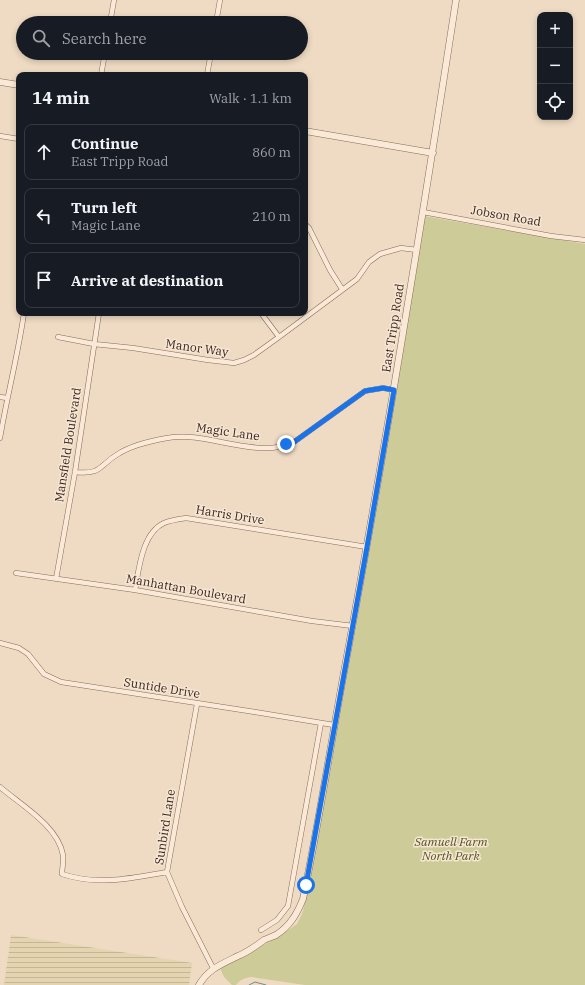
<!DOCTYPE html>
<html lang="en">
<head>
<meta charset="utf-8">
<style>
  :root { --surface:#171b24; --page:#242831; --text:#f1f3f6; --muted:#9ea1a6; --line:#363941 }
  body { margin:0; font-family:"IBM Plex Serif",serif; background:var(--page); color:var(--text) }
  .controls { position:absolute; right:12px; top:12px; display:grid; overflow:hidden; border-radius:8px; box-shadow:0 2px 6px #0003 }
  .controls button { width:36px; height:36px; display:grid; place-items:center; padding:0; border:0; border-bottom:1px solid var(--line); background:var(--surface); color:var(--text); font:20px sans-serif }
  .stop { position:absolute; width:12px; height:12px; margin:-9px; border:3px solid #1a73e8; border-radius:50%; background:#fff }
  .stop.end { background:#1a73e8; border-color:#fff; box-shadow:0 1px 4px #0008 }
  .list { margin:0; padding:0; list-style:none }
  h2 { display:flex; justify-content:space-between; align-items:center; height:52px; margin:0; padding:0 16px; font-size:17px }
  h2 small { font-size:13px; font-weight:400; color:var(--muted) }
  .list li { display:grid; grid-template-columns:26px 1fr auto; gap:12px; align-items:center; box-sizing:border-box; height:56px; margin:0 8px 8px; padding:0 8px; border:1px solid var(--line); border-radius:8px }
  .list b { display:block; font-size:15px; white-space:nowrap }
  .list p { margin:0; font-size:13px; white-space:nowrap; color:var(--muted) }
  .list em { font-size:13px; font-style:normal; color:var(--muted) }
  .icon { flex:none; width:22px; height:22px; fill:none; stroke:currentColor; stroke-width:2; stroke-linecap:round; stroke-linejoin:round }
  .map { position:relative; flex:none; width:585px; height:985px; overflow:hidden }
  .search { position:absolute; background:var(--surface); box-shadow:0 2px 6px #0003; left:16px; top:16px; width:292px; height:44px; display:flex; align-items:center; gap:10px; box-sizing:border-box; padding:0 14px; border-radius:22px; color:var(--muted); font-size:15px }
  .panel { position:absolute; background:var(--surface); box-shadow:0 2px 6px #0003; left:16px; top:72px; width:292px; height:244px; border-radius:8px }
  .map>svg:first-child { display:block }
  .farmland { fill:url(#farmland-rules) }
  .green { fill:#cdcb97 }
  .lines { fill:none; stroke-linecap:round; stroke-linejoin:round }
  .stream { stroke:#6c9081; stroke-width:1 }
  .minor-casing { stroke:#896b59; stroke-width:5.5 }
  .tertiary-casing { stroke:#896b59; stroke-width:7 }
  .minor { stroke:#f9e9d6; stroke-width:4.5 }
  .tertiary { stroke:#f9e9d6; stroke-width:6 }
  .route { stroke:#1a73e8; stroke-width:5 }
  .labels { text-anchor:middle; stroke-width:3; stroke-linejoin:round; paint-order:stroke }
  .street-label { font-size:12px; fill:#39271e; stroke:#f6e6d3 }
  .park-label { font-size:12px; font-style:italic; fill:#515524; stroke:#f6e6d3 }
</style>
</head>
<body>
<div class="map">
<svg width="585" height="985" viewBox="0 0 585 985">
  <defs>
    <pattern id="farmland-rules" width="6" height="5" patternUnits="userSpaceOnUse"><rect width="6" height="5" fill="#e4d4b0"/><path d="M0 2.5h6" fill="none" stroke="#c4b697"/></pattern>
  </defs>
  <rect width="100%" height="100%" fill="#efdbc3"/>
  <path class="farmland" d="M11,935L192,963L189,985H4Z"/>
  <path class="green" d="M424,216L585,244V985H305L251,977C244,978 240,980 236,985H232L224,977L220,968L278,937L297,924L302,914L304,907L338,717L356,627Z"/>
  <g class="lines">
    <path class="stream" d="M249,985L255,982L266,985"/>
    <defs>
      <path id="minor" d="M110,23L114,0
        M216,23L220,0
        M101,75L105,53
        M207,75L211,53
        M0,136L19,139
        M423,212L551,236L585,240
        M305,224L309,228L330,270L342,289
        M261,313L279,337
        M58,337L94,344L133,348L208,360L234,363L244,360L254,355L279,337L357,279L369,262L380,254L401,248L417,250
        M0,397L7,398
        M0,438C7,396 18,355 24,313
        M75,472C102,475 98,466 118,454C132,445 150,441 167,438C201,432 236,450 270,448C278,448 287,444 294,442L365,391L383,388L394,390
        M16,573L135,590L312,621L353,626
        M56,579L75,472L99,313
        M135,590C139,569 142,533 164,523C171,520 179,519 186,518L367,547
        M0,643L19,648L28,654L44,674L61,682L255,712L334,725
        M197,704L167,872L182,907L213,968
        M0,787C21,805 58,826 63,855C64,861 62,868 62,874C97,886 132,878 167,872
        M261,930L277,920L288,906L321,723"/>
      <path id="tertiary" d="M0,82L19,85
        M305,131L433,153
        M199,985C208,969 222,964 238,956C248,952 256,946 264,940C268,938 272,937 276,935C290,926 297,914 303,899C318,827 329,755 342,683C384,456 421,228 456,0"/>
    </defs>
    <use href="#minor" class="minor-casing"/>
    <use href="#tertiary" class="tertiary-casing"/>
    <use href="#minor" class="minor"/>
    <use href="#tertiary" class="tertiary"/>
  </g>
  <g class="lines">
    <path class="route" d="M286,444L294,442L365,391L383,388L394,390L367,547L306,885"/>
  </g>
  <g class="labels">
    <g class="street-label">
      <text transform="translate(506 216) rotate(10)" y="4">Jobson Road</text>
      <text transform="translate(393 328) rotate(-81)" y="4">East Tripp Road</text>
      <text transform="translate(197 348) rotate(8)" y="4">Manor Way</text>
      <text transform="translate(228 432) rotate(8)" y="4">Magic Lane</text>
      <text transform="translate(68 445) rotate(-81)" y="4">Mansfield Boulevard</text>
      <text transform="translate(230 515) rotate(9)" y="4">Harris Drive</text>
      <text transform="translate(186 589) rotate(10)" y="4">Manhattan Boulevard</text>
      <text transform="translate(162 688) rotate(9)" y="4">Suntide Drive</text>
      <text transform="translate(165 827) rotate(-81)" y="4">Sunbird Lane</text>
    </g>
    <g class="park-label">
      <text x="451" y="846">Samuell Farm<tspan x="451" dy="14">North Park</tspan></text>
    </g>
  </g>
</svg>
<div class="controls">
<button>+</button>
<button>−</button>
<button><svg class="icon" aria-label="locate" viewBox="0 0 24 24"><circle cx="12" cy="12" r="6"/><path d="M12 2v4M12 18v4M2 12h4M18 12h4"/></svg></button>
</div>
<div class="stop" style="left:306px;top:885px"></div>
<div class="stop end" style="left:286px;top:444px"></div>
<div class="search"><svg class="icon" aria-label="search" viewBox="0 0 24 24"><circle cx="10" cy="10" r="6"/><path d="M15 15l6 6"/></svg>Search here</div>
<section class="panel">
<h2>14 min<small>Walk · 1.1 km</small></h2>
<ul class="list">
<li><svg class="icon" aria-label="ahead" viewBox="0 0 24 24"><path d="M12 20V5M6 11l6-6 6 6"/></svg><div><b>Continue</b><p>East Tripp Road</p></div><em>860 m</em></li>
<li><svg class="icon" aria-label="left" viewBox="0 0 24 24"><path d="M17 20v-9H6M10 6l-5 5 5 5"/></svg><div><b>Turn left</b><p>Magic Lane</p></div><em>210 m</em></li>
<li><svg class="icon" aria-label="arrive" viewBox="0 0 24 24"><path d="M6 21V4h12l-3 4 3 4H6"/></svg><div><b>Arrive at destination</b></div></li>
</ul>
</section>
</div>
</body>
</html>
